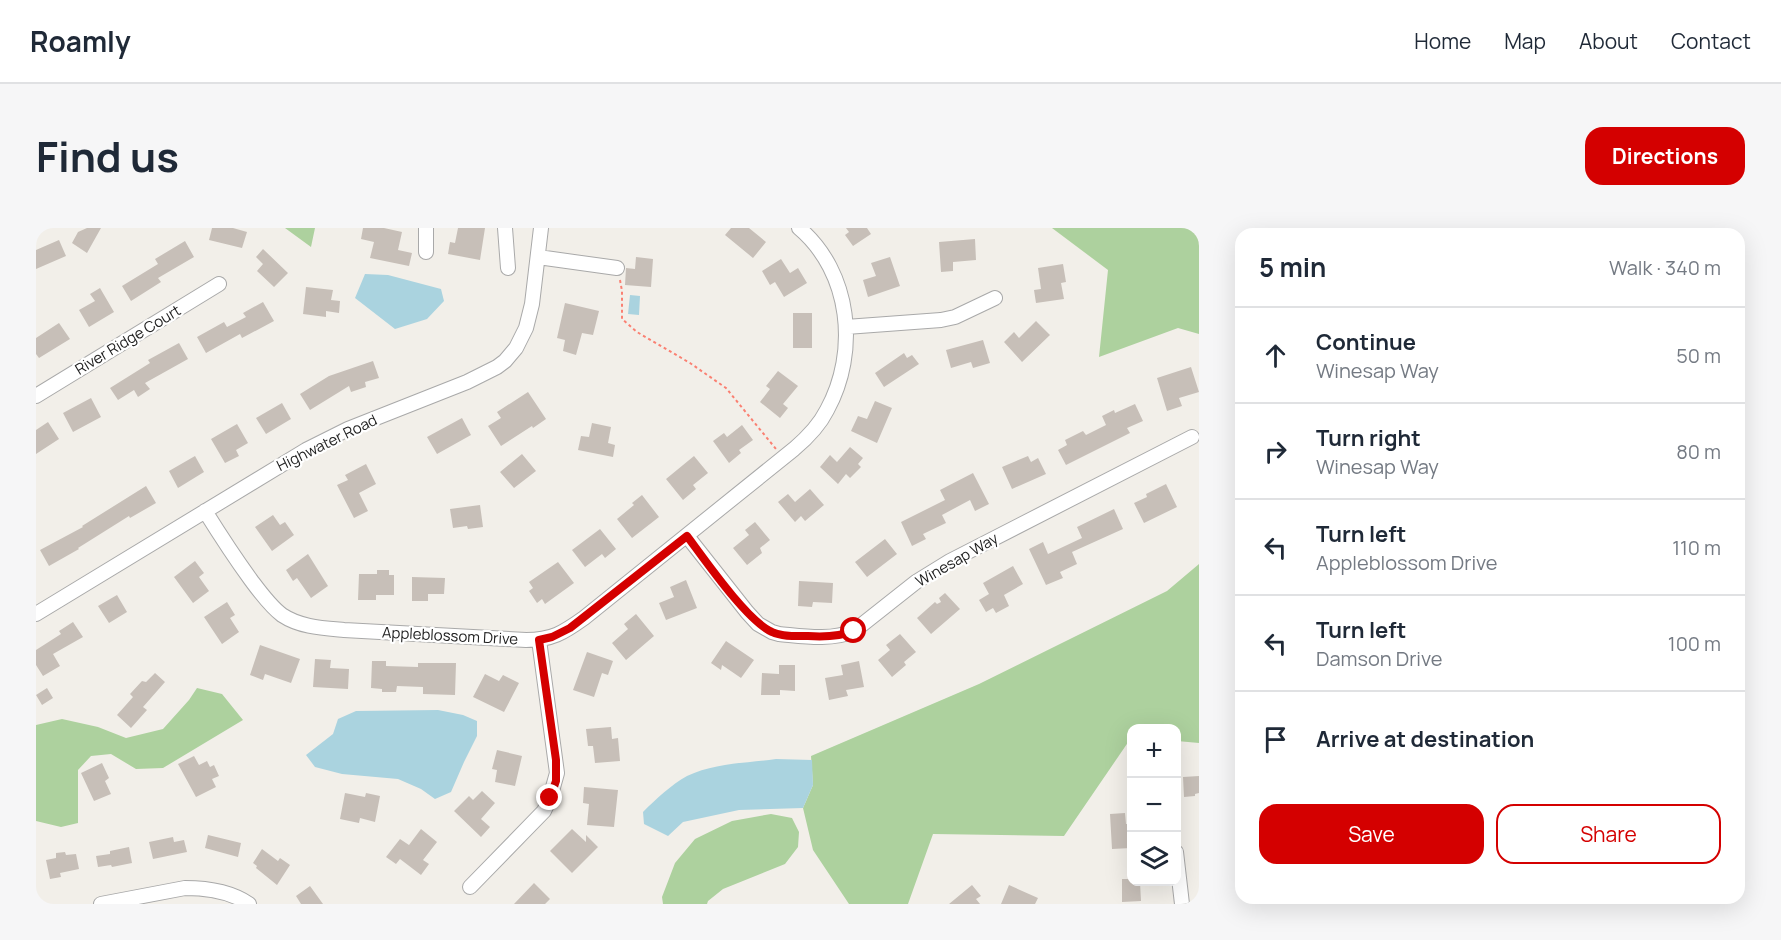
<!DOCTYPE html>
<html lang="en">
<head>
<meta charset="utf-8">
<style>
  :root { --surface:#fff; --page:#f6f6f7; --text:#1f2937; --muted:#747a83; --line:#e0e1e3; --accent:#d40000 }
  body { margin:0; font-family:Manrope,sans-serif; background:var(--page); color:var(--text) }
  .controls { position:absolute; right:18px; bottom:18px; display:grid; overflow:hidden; border-radius:12px; box-shadow:0 6px 24px #0002 }
  .controls button { width:54px; height:54px; display:grid; place-items:center; padding:0; border:0; border-bottom:2px solid var(--line); background:var(--surface); color:var(--text); font:30px sans-serif }
  .stop { position:absolute; width:18px; height:18px; margin:-14px; border:4px solid #d40000; border-radius:50%; background:#fff }
  .stop.end { background:#d40000; border-color:#fff; box-shadow:0 2px 6px #0008 }
  .list { margin:0; padding:0; list-style:none }
  h2 { display:flex; justify-content:space-between; align-items:center; height:78px; margin:0; padding:0 24px; font-size:26px }
  h2 small { font-size:20px; font-weight:400; color:var(--muted) }
  .list li { display:grid; grid-template-columns:39px 1fr auto; gap:18px; align-items:center; box-sizing:border-box; height:96px; padding:0 24px; border-top:2px solid var(--line) }
  .list b { display:block; font-size:22px; white-space:nowrap }
  .list p { margin:0; font-size:20px; white-space:nowrap; color:var(--muted) }
  .list em { font-size:20px; font-style:normal; color:var(--muted) }
  .actions { display:flex; gap:12px; padding:18px 24px }
  .actions a { flex:1; padding:14px 0; border:2px solid var(--accent); border-radius:18px; text-align:center; font-size:21px; color:var(--accent) }
  .actions .main { background:var(--accent); color:#fff }
  .icon { flex:none; width:33px; height:33px; fill:none; stroke:currentColor; stroke-width:2; stroke-linecap:round; stroke-linejoin:round }
  .map { position:relative; flex:none; width:1163px; height:676px; overflow:hidden; border-radius:18px }
  header { display:flex; align-items:center; gap:36px; box-sizing:border-box; height:84px; padding:0 30px; background:var(--surface); border-bottom:2px solid var(--line) }
  header strong { font-size:28px }
  nav { display:flex; gap:33px; margin-inline-start:auto; font-size:21px }
  .intro { display:flex; align-items:center; justify-content:space-between; box-sizing:border-box; height:144px; padding:0 36px }
  h1 { margin:0; font-size:42px }
  .button { padding:15px 27px; border-radius:18px; background:var(--accent); color:#fff; font-size:21px; font-weight:700 }
  main { display:flex; gap:36px; padding:0 36px }
  aside { flex:1; background:var(--surface); border-radius:18px; box-shadow:0 6px 24px #0002 }
  .map>svg:first-child { display:block }
  .forest { fill:#add19e }
  .water { fill:#aad3df }
  .building { fill:#c7bfb8 }
  .lines { fill:none; stroke-linecap:round; stroke-linejoin:round }
  .minor-casing { stroke:#a9a9a9; stroke-width:16 }
  .path { stroke:#fa8072; stroke-width:2; stroke-dasharray:3 3; stroke-linecap:butt }
  .minor { stroke:#fff; stroke-width:14 }
  .route { stroke:#d40000; stroke-width:8 }
  .labels { text-anchor:middle; stroke-width:4.5; stroke-linejoin:round; paint-order:stroke }
  .street-label { font-size:15px; fill:#222; stroke:#fff }
</style>
</head>
<body>
<header>
<strong>Roamly</strong>
<nav><a>Home</a><a>Map</a><a>About</a><a>Contact</a></nav>
</header>
<div class="intro"><h1>Find us</h1><a class="button">Directions</a></div>
<main>
<div class="map">
<svg width="1163" height="676" viewBox="0 0 1163 676">
  <rect width="100%" height="100%" fill="#f2efe9"/>
  <path class="forest" d="M249,0H279L275,19Z
    M1016,0H1163V106L1142,100L1063,129L1072,42Z
    M1163,336V515L1141,513L1140,500H1096L1095,510L1028,608L897,606L872,676H813L777,622L767,580L777,557L775,528L943,456L1131,363Z
    M161,460L186,466L207,492L127,540L100,541L75,526L55,528L42,542V595L25,599L0,593V497L26,491L62,499L90,510L127,501L153,472Z
    M735,586L756,590L763,604L762,619L749,636L687,661L672,673L671,676H627L626,669L639,635L659,611L696,593Z"/>
  <path class="water" d="M329,46L352,47L405,61L408,73L391,91L359,101L319,70Z
    M594,67L604,68L603,87L592,86Z
    M402,482L427,487L441,493V508L428,534L415,564L399,571L385,561L362,551L306,546L279,539L270,527L297,506L302,491L320,483Z
    M740,531L776,532L777,557L767,580L703,582L647,594L632,608L608,596L607,584C620,571 635,557 651,548C678,535 711,535 740,531Z"/>
  <path class="building" d="M51,0H65L51,25L36,15L42,4Z
    M176,0H197L211,4L206,20L173,12Z
    M327,0H348L366,4L362,22L376,25L373,38L334,30L338,14L325,11Z
    M422,0H449L444,32L412,26L414,14L419,15Z
    M695,0H713L730,14L717,30L689,7Z
    M810,0H831L835,6L817,18L809,7L813,4Z
    M939,11L940,32L917,34V43L905,44L903,14Z
    M23,12L30,28L0,41V22Z
    M149,13L158,29L122,50L125,54L95,73L86,58L122,36L119,31Z
    M227,21L252,45L238,59L221,43L227,36L220,29Z
    M600,29L617,31L615,59L589,57L590,40L599,41Z
    M854,29L864,58L832,69L827,52L840,48L835,35Z
    M745,31L754,45L762,40L771,55L748,69L739,54L734,57L726,43Z
    M1027,36L1030,54L1025,55L1028,71L1000,75L998,62L1005,61L1002,40Z
    M270,59L297,62L295,72L304,73L303,85L290,83V89L267,86Z
    M64,60L78,84L53,99L43,82L59,73L54,66Z
    M227,74L238,93L206,110L204,106L170,125L161,109L188,94L191,99L210,89L207,85Z
    M529,75L563,83L557,107L546,105L540,127L527,123L529,112L521,110Z
    M757,85H776V120H757Z
    M1000,93L1014,107L986,134L968,114L978,104L983,110Z
    M23,95L34,111L3,130L0,126V110Z
    M947,112L954,135L937,140L935,134L915,140L910,122Z
    M143,115L152,131L109,155L114,161L102,169L98,162L82,172L74,160L114,135L112,132Z
    M868,125L871,130L876,127L883,136L848,159L839,145Z
    M337,133L343,150L329,154L330,159L315,164L313,158L274,182L264,166L293,148Z
    M1155,139L1163,164L1143,170L1146,178L1131,183L1121,150Z
    M742,143L762,158L747,176L752,180L744,190L724,174L734,161L730,158Z
    M492,164L510,191L497,200L496,198L465,218L452,198L465,190L461,184Z
    M55,170L65,189L37,204L27,185Z
    M839,173L856,180L841,215L815,203L822,188L831,191Z
    M246,175L255,191L230,206L220,190Z
    M1099,176L1107,193L1091,200L1094,205L1030,237L1022,222L1031,217L1029,212L1047,203L1050,207L1070,197L1066,188L1078,182L1079,185Z
    M426,190L435,207L401,226L391,209Z
    M12,194L23,211L0,226V202Z
    M556,195L575,199L572,215L579,217L577,229L542,222L545,208L553,209Z
    M201,196L212,215L200,222L203,228L189,235L175,211Z
    M706,197L717,212L703,222L705,225L693,235L677,213L688,205L691,209Z
    M814,219L827,230L822,236L825,239L814,250L810,246L802,256L784,239L794,227L801,234Z
    M486,226L500,243L478,260L464,244Z
    M159,228L168,244L142,260L133,243Z
    M658,228L672,245L657,257L660,261L647,272L630,251Z
    M992,228L995,234L1002,230L1010,246L976,261L966,239Z
    M330,236L340,256L323,265L332,283L318,290L301,257L312,252L309,247Z
    M937,245L953,276L939,283L934,272L906,287L910,295L887,306L890,311L876,318L865,294L909,272L904,262Z
    M1130,256L1141,279L1108,295L1098,275L1111,269L1110,266Z
    M110,258L120,275L94,290L93,288L42,320L43,321L13,338L4,322L47,299L46,298Z
    M774,261L788,277L769,293L765,288L759,294L742,274L752,266L759,274Z
    M606,267L623,289L596,310L581,291L598,277L596,275Z
    M444,277L447,299L432,301L431,298L417,300L414,281Z
    M1078,281L1087,301L1036,324L1041,336L1024,344L1027,350L1010,357L993,321L1007,314L1012,326L1046,310L1041,299Z
    M237,287L244,297L249,294L258,307L236,323L219,299Z
    M719,294L734,312L724,320L726,325L711,337L697,320L713,307L709,302Z
    M564,301L580,321L569,330L566,326L549,339L536,322Z
    M849,311L861,326L831,349L819,334Z
    M272,326L292,358L275,370L261,350L257,353L250,342Z
    M159,333L168,345L163,349L173,363L157,375L138,349Z
    M522,334L538,355L509,376L506,371L501,375L493,363L497,360L493,354Z
    M977,338L987,356L968,367L973,378L960,385L957,380L950,384L943,372L953,366L947,355Z
    M341,342H353V347H358V367H340V372H322L323,346H341Z
    M376,349L409,350L408,366H392V373H376Z
    M650,352L661,380L630,392L623,375L638,369L634,359Z
    M763,353L797,355L796,375L777,374L776,379L762,378Z
    M909,365L924,381L895,406L881,390L899,374L901,376L905,374L903,370Z
    M81,367L91,384L73,395L62,378Z
    M191,374L199,387L194,390L203,404L186,416L168,389Z
    M600,386L618,408L590,432L576,415L592,401L588,396Z
    M37,394L47,409L17,426L24,438L7,448L0,437V422L25,406L23,403Z
    M864,406L880,424L868,434L870,437L856,449L842,432L854,422L850,417Z
    M690,413L718,432L705,450L686,437L685,442L675,435Z
    M224,417L264,431L255,455L229,446L227,452L214,447Z
    M551,424L577,433L572,447L566,445L558,469L537,462Z
    M279,431L295,432L294,440L313,441L312,461L277,459Z
    M336,433H350V438L382,439V435H420L419,467L387,466V459L361,458L360,464H346V461L335,460Z
    M823,433L828,459L810,462L812,468L793,472L789,450L807,447L805,437Z
    M743,437H759V463L744,462V467H725L726,445L743,446Z
    M119,445L129,454L107,479L111,482L95,500L81,487L97,469L94,466L106,453L110,454Z
    M449,446L463,453L467,447L483,455L468,484L437,469Z
    M11,460L17,470L6,477L0,467Z
    M575,499L576,511L582,510L584,533L559,535L557,518H552L550,501Z
    M461,522L486,528L479,558L459,554L461,542L456,541Z
    M158,528L163,537L171,533L174,539L178,537L183,548L176,551L180,559L160,569L142,536Z
    M66,535L73,550L69,553L75,566L58,573L45,545Z
    M1163,548V565L1159,566V568L1148,569L1147,549Z
    M548,559L582,562L578,599L551,597L553,576L547,575Z
    M446,563L459,575L445,591L454,599L445,609L418,583L433,568L437,572Z
    M309,565L329,569L330,565L344,568L339,594L324,590L323,595L304,591Z
    M1089,585L1090,596H1094L1095,620L1076,621L1074,586Z
    M385,601L401,614L387,632L393,636L385,647L364,631L360,636L350,629L364,611L373,617Z
    M536,601L550,614V607L562,619L536,645L514,623Z
    M172,607L205,615L202,629L169,620Z
    M137,609L138,614L148,612L151,624L117,631L113,614Z
    M93,619L96,635L76,639L75,637L62,639L60,628L74,626V623Z
    M226,621L242,633L244,630L254,637L241,657L220,640L221,638L217,635Z
    M29,624L30,627L40,626L43,641L24,645L25,649L14,651L10,632L20,630V625Z
    M1086,651H1095V654H1104L1105,673L1086,674Z
    M498,655L514,671L509,676H478Z
    M936,657L945,668L940,671L944,676H913Z
    M973,657L1002,670L999,676H965Z
    M274,658L287,676H265L260,668Z"/>
  <g class="lines">
    <defs>
      <path id="minor" d="M469,0L472,40
        M390,24V0
        M502,29L581,40
        M810,99L905,92L919,89L959,70
        M0,168L183,56
        M169,283C184,307 199,330 215,352C224,364 234,378 246,387C264,399 286,400 308,402L490,412C516,412 527,405 548,390L758,221C771,210 783,198 791,182C823,124 815,44 763,0
        M651,308L711,384L722,396L736,404L743,406C766,408 795,413 818,403L880,354L914,333L1156,209
        M0,386L270,222L312,201L431,154L461,139L469,133L480,120L490,100L496,76L505,0
        M1140,624L1146,676
        M434,659L508,583L514,570L521,545L503,412
        M65,676L149,660C171,660 194,663 213,676"/>
    </defs>
    <use href="#minor" class="minor-casing"/>
    <path class="path" d="M584,52L586,63V91L601,104L654,135L690,160L740,221"/>
    <use href="#minor" class="minor"/>
  </g>
  <g class="lines">
    <path class="route" d="M514,570L520,553V532L503,412L516,409L534,400L651,308C669,332 711,393 736,404C746,409 761,408 772,408C788,409 803,409 818,403"/>
  </g>
  <g class="labels">
    <g class="street-label">
      <text transform="translate(92 112) rotate(-31)" y="5">River Ridge Court</text>
      <text transform="translate(291 215) rotate(-26)" y="5">Highwater Road</text>
      <text transform="translate(921 332) rotate(-30)" y="5">Winesap Way</text>
      <text transform="translate(414 408) rotate(3)" y="5">Appleblossom Drive</text>
    </g>
  </g>
</svg>
<div class="controls">
<button>+</button>
<button>−</button>
<button><svg class="icon" aria-label="layers" viewBox="0 0 24 24"><path d="M12 4l9 5-9 5-9-5zM3 14l9 5 9-5"/></svg></button>
</div>
<div class="stop" style="left:818px;top:403px"></div>
<div class="stop end" style="left:514px;top:570px"></div>
</div>
<aside>
<h2>5 min<small>Walk · 340 m</small></h2>
<ul class="list">
<li><svg class="icon" aria-label="ahead" viewBox="0 0 24 24"><path d="M12 20V5M6 11l6-6 6 6"/></svg><div><b>Continue</b><p>Winesap Way</p></div><em>50 m</em></li>
<li><svg class="icon" aria-label="right" viewBox="0 0 24 24"><path d="M7 20v-9h11M14 6l5 5-5 5"/></svg><div><b>Turn right</b><p>Winesap Way</p></div><em>80 m</em></li>
<li><svg class="icon" aria-label="left" viewBox="0 0 24 24"><path d="M17 20v-9H6M10 6l-5 5 5 5"/></svg><div><b>Turn left</b><p>Appleblossom Drive</p></div><em>110 m</em></li>
<li><svg class="icon" aria-label="left" viewBox="0 0 24 24"><path d="M17 20v-9H6M10 6l-5 5 5 5"/></svg><div><b>Turn left</b><p>Damson Drive</p></div><em>100 m</em></li>
<li><svg class="icon" aria-label="arrive" viewBox="0 0 24 24"><path d="M6 21V4h12l-3 4 3 4H6"/></svg><div><b>Arrive at destination</b></div></li>
</ul>
<div class="actions"><a class="main">Save</a><a>Share</a></div>
</aside>
</main>
</body>
</html>
